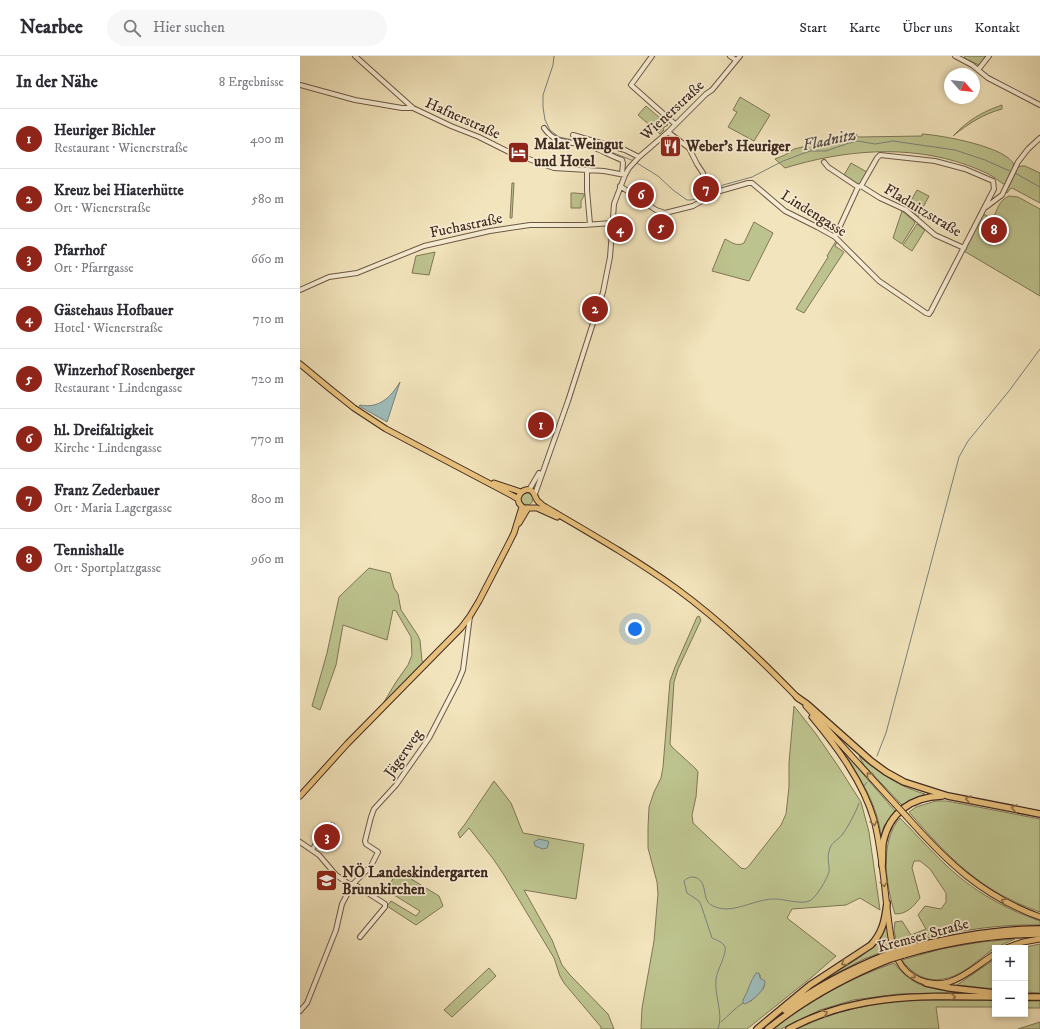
<!DOCTYPE html>
<html lang="de">
<head>
<meta charset="utf-8">
<style>
  :root { --surface:#fff; --page:#f7f7f7; --text:#2b2b33; --muted:#7c7c81; --line:#e1e1e2; --accent:#8f2418 }
  body { margin:0; font-family:"IM FELL DW Pica",serif; background:var(--page); color:var(--text) }
  .controls { position:absolute; right:12px; bottom:12px; display:grid; overflow:hidden; border-radius:0px; box-shadow:0 2px 6px #0003 }
  .controls button { width:36px; height:36px; display:grid; place-items:center; padding:0; border:0; border-bottom:1px solid var(--line); background:var(--surface); color:var(--text); font:20px sans-serif }
  .compass { position:absolute; left:644px; top:12px; width:36px; height:36px; border-radius:50%; background:var(--surface); box-shadow:0 2px 6px #0003; rotate:117deg }
  .you { position:absolute; left:335px; top:573px; width:14px; height:14px; margin:-10px; border:3px solid #fff; border-radius:50%; background:#1a73e8; box-shadow:0 0 0 6px #1a73e833 }
  .badge { display:grid; place-items:center; width:26px; height:26px; border-radius:50%; background:var(--accent); color:#fff; font-size:13px; font-weight:700 }
  .pin { position:absolute; translate:-50% -50%; border:2px solid #fff; box-shadow:0 1px 4px #0006 }
  .list { margin:0; padding:0; list-style:none }
  h2 { display:flex; justify-content:space-between; align-items:center; height:52px; margin:0; padding:0 16px; font-size:17px }
  h2 small { font-size:13px; font-weight:400; color:var(--muted) }
  .list li { display:grid; grid-template-columns:26px 1fr auto; gap:12px; align-items:center; box-sizing:border-box; height:60px; padding:0 16px; border-top:1px solid var(--line) }
  .list b { display:block; font-size:15px; white-space:nowrap }
  .list p { margin:0; font-size:13px; white-space:nowrap; color:var(--muted) }
  .list em { font-size:13px; font-style:normal; color:var(--muted) }
  .icon { flex:none; width:22px; height:22px; fill:none; stroke:currentColor; stroke-width:2; stroke-linecap:round; stroke-linejoin:round }
  .map { position:relative; flex:none; width:740px; height:973px; overflow:hidden }
  header { display:flex; align-items:center; gap:24px; box-sizing:border-box; height:56px; padding:0 20px; background:var(--surface); border-bottom:1px solid var(--line) }
  header strong { font-size:19px }
  nav { display:flex; gap:22px; margin-inline-start:auto; font-size:14px }
  .search { width:280px; height:36px; background:var(--page); display:flex; align-items:center; gap:10px; box-sizing:border-box; padding:0 14px; border-radius:22px; color:var(--muted); font-size:15px }
  main { display:flex }
  aside { flex:1; background:var(--surface) }
  .map>svg:first-child { display:block }
  .green { fill:#bdc38e; stroke:#7f7657; fill-rule:evenodd }
  .water { fill:#9ebcba; stroke:#79827c }
  .lines { fill:none; stroke-linecap:round; stroke-linejoin:round }
  .stream { stroke:#79827c; stroke-width:1 }
  .minor-casing { stroke:#6d5847; stroke-width:6 }
  .major-casing { stroke:#412a20; stroke-width:7 }
  .highway-casing { stroke:#412a20; stroke-width:8 }
  .minor { stroke:#f7edd3; stroke-width:4 }
  .major { stroke:#e9c27e; stroke-width:5 }
  .highway { stroke:#e9c27e; stroke-width:5.5 }
  .major-bridge-casing { stroke:#412a20; stroke-width:7; stroke-linecap:butt }
  .highway-bridge-casing { stroke:#412a20; stroke-width:8; stroke-linecap:butt }
  .major-bridge { stroke:#e9c27e; stroke-width:5 }
  .highway-bridge { stroke:#e9c27e; stroke-width:5.5 }
  .oneway { stroke:#8d6e4a }
  .labels { text-anchor:middle; stroke-width:3.5; stroke-linejoin:round; paint-order:stroke }
  .street-label { font-size:15px; fill:#412a20; stroke:#f7edd3 }
  .poi-label { font-size:15px; font-weight:bold; fill:#412a20; stroke:#f7edd3; text-anchor:start }
  .water-label { font-size:16px; font-style:italic; fill:#584e46; stroke:#f7edd3 }
</style>
</head>
<body>
<header>
<strong>Nearbee</strong>
<div class="search"><svg class="icon" aria-label="search" viewBox="0 0 24 24"><circle cx="10" cy="10" r="6"/><path d="M15 15l6 6"/></svg>Hier suchen</div>
<nav><a>Start</a><a>Karte</a><a>Über uns</a><a>Kontakt</a></nav>
</header>
<main>
<aside>
<h2>In der Nähe<small>8 Ergebnisse</small></h2>
<ul class="list">
<li><span class="badge">1</span><div><b>Heuriger Bichler</b><p>Restaurant · Wienerstraße</p></div><em>400 m</em></li>
<li><span class="badge">2</span><div><b>Kreuz bei Hiaterhütte</b><p>Ort · Wienerstraße</p></div><em>580 m</em></li>
<li><span class="badge">3</span><div><b>Pfarrhof</b><p>Ort · Pfarrgasse</p></div><em>660 m</em></li>
<li><span class="badge">4</span><div><b>Gästehaus Hofbauer</b><p>Hotel · Wienerstraße</p></div><em>710 m</em></li>
<li><span class="badge">5</span><div><b>Winzerhof Rosenberger</b><p>Restaurant · Lindengasse</p></div><em>720 m</em></li>
<li><span class="badge">6</span><div><b>hl. Dreifaltigkeit</b><p>Kirche · Lindengasse</p></div><em>770 m</em></li>
<li><span class="badge">7</span><div><b>Franz Zederbauer</b><p>Ort · Maria Lagergasse</p></div><em>800 m</em></li>
<li><span class="badge">8</span><div><b>Tennishalle</b><p>Ort · Sportplatzgasse</p></div><em>960 m</em></li>
</ul>
</aside>
<div class="map">
<svg width="740" height="973" viewBox="0 0 740 973">
  <rect width="100%" height="100%" fill="#f2e4bc"/>
  <filter id="stains"><feTurbulence type="fractalNoise" baseFrequency=".005" numOctaves="4"/><feColorMatrix values="0 0 0 0 .2 0 0 0 0 .09 0 0 0 0 .02 0 0 0 .5 -.17"/></filter>
  <radialGradient id="worn" r=".72"><stop offset=".6" stop-color="#630" stop-opacity="0"/><stop offset="1" stop-color="#630" stop-opacity=".3"/></radialGradient>
  <path class="green" d="M665,0H686L679,9L664,2Z
    M440,41L470,59L454,85L428,71L437,56L433,54Z
    M702,49V53C683,58 668,68 653,80C668,64 682,56 702,49Z
    M346,50L368,69L363,72L364,74L360,78L338,59Z
    M556,78L558,81L622,80V78C641,79 708,91 714,109L705,129C700,126 697,123 692,120C685,116 675,112 667,109C608,88 543,94 485,112L475,103L485,99L494,93Z
    M551,107L567,116L561,127L558,128L544,119Z
    M721,110H725L740,117V147L712,132L710,133L707,137L706,136L718,111Z
    M405,123C408,129 414,130 420,128L403,138L395,141Z
    M212,127H214L212,162H210Z
    M617,134L629,140L618,161L607,152Z
    M271,137H275L285,138L281,145V152H271Z
    M709,140L718,141L740,153V240L664,195L683,158L693,163C697,154 699,144 709,140Z
    M602,155L614,165L615,167L602,188L593,182Z
    M454,166L473,177L449,225L412,215L425,183C431,186 437,191 444,187Z
    M617,168L625,174L612,195L603,189Z
    M536,185L537,186L535,190L544,196L504,257L496,253L528,201L527,200Z
    M135,196L129,219L112,217L116,200Z
    M221 443a6 6 0 1 1 12 0a6 6 0 1 1-12 0Z
    M69,512L90,517L94,532L98,538L101,554L117,578L120,584L122,605L124,606L84,646L96,626L108,609L112,599L111,581L96,555L93,554L87,584L43,569L36,609L20,654L12,650L27,597L39,541Z
    M399,560L401,564L378,613L374,626L370,688L372,691L396,713L398,716L396,741L392,759L393,767L441,812L445,813L448,811L481,769L486,758L489,731V707L494,650L516,678L538,710L561,746L569,776L580,854L560,842L546,849L492,853L487,862L536,900L512,921L447,973H341L342,952L354,885L358,838L357,826L348,792V771L349,751L354,736L361,722L363,711L370,625L375,611L397,561ZM460,919V922L465,928L463,933L451,945L443,944Z
    M544,696L595,755L584,770L581,781C578,749 560,723 544,696Z
    M559,700C580,717 599,731 625,738L610,744L602,749L564,709Z
    M194,725L211,747L223,777L284,788L276,843L224,834L252,884L262,909L270,919L308,958L314,973H301V971L264,927L260,920L254,902L204,819L194,804L169,772L160,782L158,777L165,768Z
    M636,745H647L740,763V856C681,836 648,801 609,756L616,751Z
    M600,762C619,781 636,801 657,819C681,839 710,855 740,865V869C690,868 645,877 597,890L594,874L595,866L602,865L611,879L626,873L618,859L625,850L641,853L646,846V837L630,813L620,805H614L612,812L620,842C613,851 607,858 595,858C586,829 579,786 600,762Z
    M98,815L139,840L143,850L116,869L87,850L91,845L116,860L120,855L86,834Z
    M587,868L590,893L564,903L518,927C542,910 578,898 587,868Z
    M715,883C708,886 701,889 695,892C684,899 674,909 662,916C639,929 618,926 602,904L641,893L681,886Z
    M740,888V937L725,936V892H721Z
    M695,903V933L657,929Z
    M594,907C614,932 629,932 659,937L598,938L553,944L520,954L481,973H473C510,944 550,922 594,907Z
    M189,912L196,920L152,961L144,954Z
    M615,944H695V951H636L639,973H497C534,955 574,946 615,944Z
    M725,945H740V952H725Z
    M740,966V973H718Z"/>
  <path class="water" d="M100,326L87,366L59,350L60,349C79,353 91,341 100,326Z
    M239,783L248,785L249,786L247,792L243,793L235,790L234,786Z
    M456,917H459L460,922L465,925C465,935 453,944 445,948L443,947V944C448,936 450,925 456,917Z"/>
  <g class="lines">
    <path class="stream" d="M254,0L253,9L243,39V51L245,64L250,74L259,81L288,87L334,105
      M337,107L358,120L373,134L387,144H391L403,141L423,129L452,121L483,105L510,95H526L549,87L558,85L575,88L593,85L655,94L685,104L712,116
      M715,117L740,131
      M577,700L586,677L659,401L668,385L709,335L740,293
      M564,730L567,726
      M421,966C428,960 435,952 443,947
      M418,973C424,957 414,940 416,923C417,914 427,898 425,891C423,886 416,884 412,882L401,849L399,845L387,837L384,825C391,818 400,821 403,829C406,837 404,846 413,850C431,859 453,844 472,843C483,842 503,850 511,844C517,840 527,823 529,816C530,808 526,803 530,792C532,786 538,784 542,779C548,771 556,756 559,747"/>
    <defs>
      <path id="minor" d="M55,0L113,52L151,70L179,81L209,96L254,112L304,115L325,119
        M352,0L331,29L375,68
        M430,0L436,4
        M655,0L672,9L688,22L740,49
        M678,14L689,0
        M0,29L55,44L102,52H113
        M244,72C256,90 273,85 290,90C301,94 311,100 322,104L323,107L322,118
        M368,76L389,92L397,108L403,117V126
        M273,79L325,94L339,101
        M524,106L528,111L558,131
        M287,114V134L290,168
        M320,130L356,154L365,157L393,150L420,135L448,127H452L485,155L517,171L535,181L579,225L626,257L629,258L631,255C652,214 673,174 694,133L693,125L665,113L635,105L580,99L577,102L561,130L580,142L606,154L635,179L664,192
        M686,151L702,139L718,106L728,93L740,82
        M535,181L558,131L561,130
        M0,234L29,221L57,217L124,190L190,175L230,169H284L312,167
        M229,434L239,417
        M235,438L268,345L303,236L310,201L314,148L325,119L329,112L339,101L368,76L406,38L412,34L440,0
        M0,786L19,799L36,819L49,828L57,830L85,848V851L60,881
        M12,794L26,772L31,769L33,770
        M0,955L7,947L36,874L42,848L52,829L71,810L78,796L66,788L65,785L71,761L74,753L96,729L129,682L158,626L163,614L170,560"/>
      <path id="major" d="M0,308L29,332L54,352L86,373L213,440L218,443L219,447L223,452H237L257,461
        M194,427L221,436
        M218,443C219,440 219,437 223,435C233,430 234,439 237,444C237,445 242,448 242,449C288,476 334,502 377,533C422,566 461,604 499,643
        M219,467L228,452
        M506,650L595,748
        M512,661C537,691 563,726 574,764C582,795 584,828 588,860C590,874 591,891 598,904C607,922 629,932 649,926C666,921 680,907 695,898
        M0,740L47,688L161,572L170,560L179,545L208,489L214,477L222,451
        M607,761C647,806 682,840 740,861
        M706,892L723,886L740,883"/>
      <path id="highway" d="M497,641L507,648L571,705L586,716L604,726L648,740L740,758
        M582,809C583,802 582,794 583,787C589,756 612,741 642,740
        M601,894C647,882 692,873 740,873
        M603,899C648,886 693,878 740,878
        M626,927L650,932L695,937
        M725,941H740
        M485,954C517,930 551,913 588,898
        M457,973L510,929L571,889C583,876 585,863 587,847
        M468,973C505,943 545,921 590,903
        M489,973C554,937 623,940 695,941"/>
    </defs>
    <use href="#minor" class="minor-casing"/>
    <use href="#major" class="major-casing"/>
    <use href="#highway" class="highway-casing"/>
    <use href="#minor" class="minor"/>
    <use href="#major" class="major"/>
    <use href="#highway" class="highway"/>
    <defs>
      <path id="major-bridge" d="M595,748L607,761"/>
      <path id="highway-bridge" d="M588,898L601,894
        M590,903L603,899"/>
    </defs>
    <use href="#major-bridge" class="major-bridge-casing"/>
    <use href="#highway-bridge" class="highway-bridge-casing"/>
    <use href="#major-bridge" class="major-bridge"/>
    <use href="#highway-bridge" class="highway-bridge"/>
  </g>
  <defs><path id="oneway-chevron" d="M-2-3.5L2.5 0L-2 3.5" fill="none" stroke-width="1.6" stroke-linecap="round" stroke-linejoin="round"/></defs>
  <g class="oneway">
    <use href="#oneway-chevron" transform="translate(569 719) rotate(-132)"/>
    <use href="#oneway-chevron" transform="translate(668 743) rotate(-169)"/>
    <use href="#oneway-chevron" transform="translate(714 752) rotate(-169)"/>
    <use href="#oneway-chevron" transform="translate(574 767) rotate(76)"/>
    <use href="#oneway-chevron" transform="translate(584 828) rotate(83)"/>
    <use href="#oneway-chevron" transform="translate(704 845) rotate(-152)"/>
    <use href="#oneway-chevron" transform="translate(544 907) rotate(147)"/>
    <use href="#oneway-chevron" transform="translate(613 920) rotate(33)"/>
    <use href="#oneway-chevron" transform="translate(653 941) rotate(1)"/>
    <use href="#oneway-chevron" transform="translate(525 957) rotate(-20)"/>
  </g>
  <defs>
    <symbol id="restaurant-square" viewBox="-11 -11 22 22"><rect x="-9" y="-9" width="18" height="18" rx="4" fill="#8f2418" stroke="#f7edd3"/><path d="M-5-6h1v4h1v-4h1v4h1v-4h1v5L-1.5 .5V6h-2V.5L-5-1ZM5-6V6H3V1.5H1.5Q1.5-4 5-6Z" fill="#fff"/></symbol>
    <symbol id="hotel-square" viewBox="-11 -11 22 22"><rect x="-9" y="-9" width="18" height="18" rx="4" fill="#8f2418" stroke="#f7edd3"/><path d="M-6-4.5h1.5V1H6V5H4.5V3h-9V5H-6ZM-4 0a1.8 1.8 0 1 1 3.6 0ZM.5 0V-2.5h3Q6-2.5 6 0Z" fill="#fff"/></symbol>
    <symbol id="school-square" viewBox="-11 -11 22 22"><rect x="-9" y="-9" width="18" height="18" rx="4" fill="#8f2418" stroke="#f7edd3"/><path d="M0-5L7-2L0 1L-7-2ZM-4 1L0 2.5L4 1V4Q0 6-4 4Z" fill="#fff"/></symbol>
  </defs>
  <g fill-rule="evenodd">
    <use href="#restaurant-square" x="358" y="78" width="25" height="25"/>
    <use href="#hotel-square" x="206" y="84" width="25" height="25"/>
    <use href="#school-square" x="14" y="812" width="25" height="25"/>
  </g>
  <g class="labels">
    <g class="street-label">
      <text transform="translate(372 54) rotate(-43)" y="5">Wienerstraße</text>
      <text transform="translate(163 62) rotate(24)" y="5">Hafnerstraße</text>
      <text transform="translate(623 154) rotate(31)" y="5">Fladnitzstraße</text>
      <text transform="translate(514 157) rotate(32)" y="5">Lindengasse</text>
      <text transform="translate(166 169) rotate(-12)" y="5">Fuchastraße</text>
      <text transform="translate(103 697) rotate(-55)" y="5">Jägerweg</text>
      <text transform="translate(623 879) rotate(-15)" y="5">Kremser Straße</text>
    </g>
    <g class="poi-label">
      <text x="234" y="93">Malat Weingut<tspan x="234" dy="17">und Hotel</tspan></text>
      <text x="386" y="95">Weber's Heuriger</text>
      <text x="42" y="821">NÖ Landeskindergarten<tspan x="42" dy="17">Brunnkirchen</tspan></text>
    </g>
    <g class="water-label">
      <text transform="translate(529 83) rotate(-12)" y="6">Fladnitz</text>
    </g>
  </g>
  <rect width="100%" height="100%" filter="url(#stains)"/>
  <rect width="100%" height="100%" fill="url(#worn)"/>
</svg>
<div class="controls">
<button>+</button>
<button>−</button>
</div>
<svg class="compass" viewBox="-18 -18 36 36"><path d="M0-13l5 13h-10z" fill="#e53935"/><path d="M0 13l5-13h-10z" fill="#7c7c81"/></svg>
<div class="you"></div>
<div class="pin badge" style="left:241px;top:369px">1</div>
<div class="pin badge" style="left:295px;top:253px">2</div>
<div class="pin badge" style="left:27px;top:781px">3</div>
<div class="pin badge" style="left:320px;top:173px">4</div>
<div class="pin badge" style="left:361px;top:171px">5</div>
<div class="pin badge" style="left:341px;top:139px">6</div>
<div class="pin badge" style="left:406px;top:133px">7</div>
<div class="pin badge" style="left:694px;top:174px">8</div>
</div>
</main>
</body>
</html>
